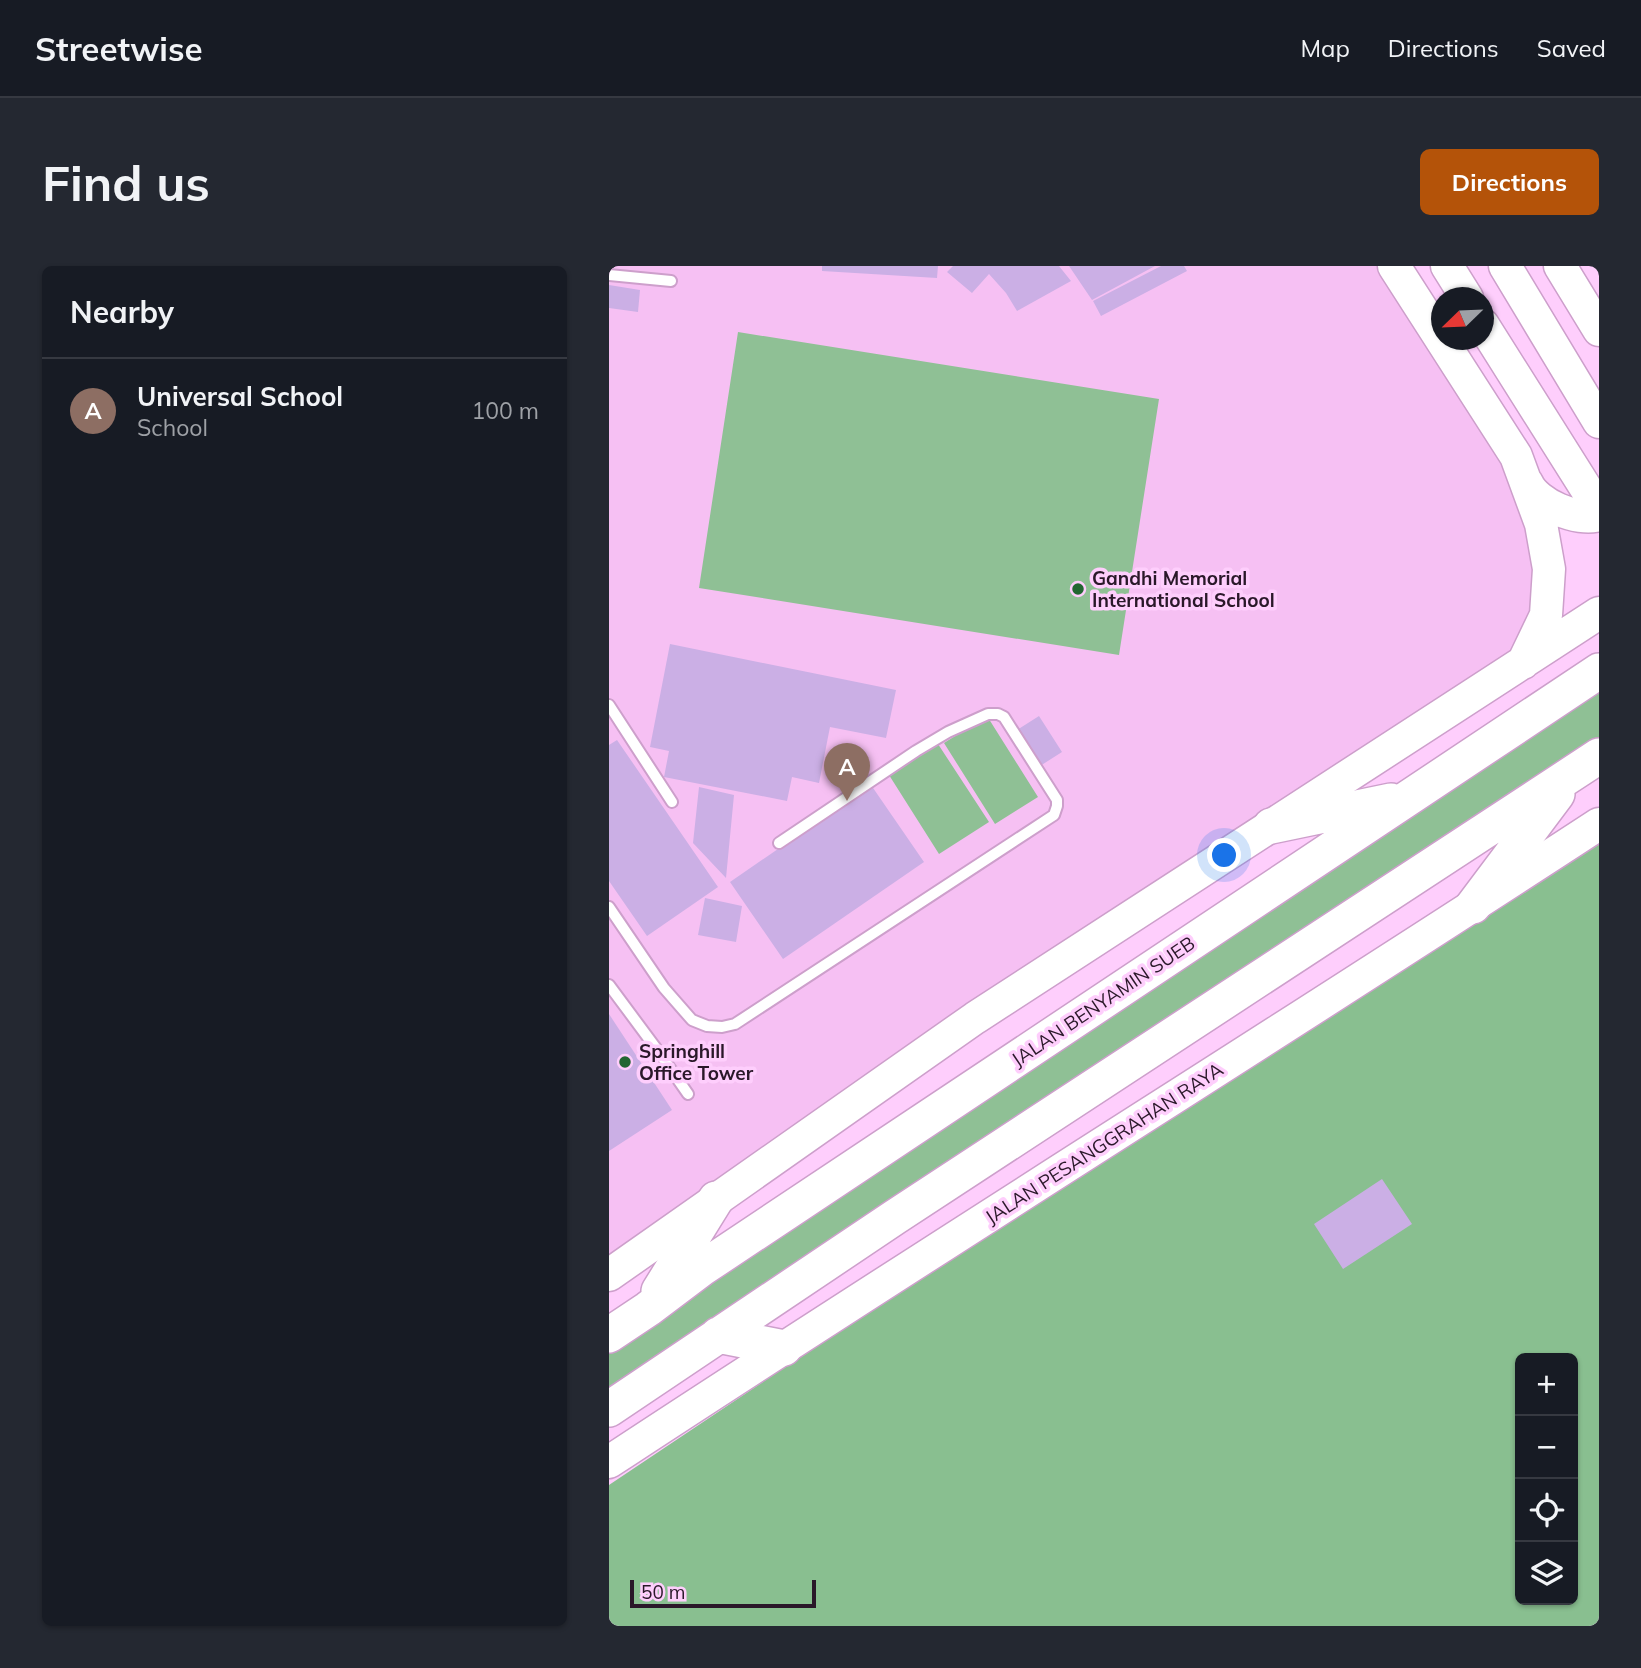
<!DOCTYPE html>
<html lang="en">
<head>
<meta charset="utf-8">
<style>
  :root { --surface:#171b24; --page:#242831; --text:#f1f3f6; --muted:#9ea1a6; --line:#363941; --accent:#b45309 }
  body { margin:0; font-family:Mulish,sans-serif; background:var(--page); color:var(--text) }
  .controls { position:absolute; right:21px; bottom:21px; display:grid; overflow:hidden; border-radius:10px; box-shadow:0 2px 5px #0004 }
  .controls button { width:63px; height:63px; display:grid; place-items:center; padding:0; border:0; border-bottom:2px solid var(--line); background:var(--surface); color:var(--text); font:35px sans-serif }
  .compass { position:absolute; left:822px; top:21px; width:63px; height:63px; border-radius:50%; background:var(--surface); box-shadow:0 2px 5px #0004; rotate:247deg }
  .scale { position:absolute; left:21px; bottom:18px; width:186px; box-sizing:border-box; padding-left:7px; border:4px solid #2a1829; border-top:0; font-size:19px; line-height:24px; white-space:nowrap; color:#2a1829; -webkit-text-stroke:5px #fecefc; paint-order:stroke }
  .you { position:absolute; left:616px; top:590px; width:24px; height:24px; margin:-18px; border:5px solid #fff; border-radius:50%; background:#1a73e8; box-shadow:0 0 0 10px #1a73e833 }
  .badge { display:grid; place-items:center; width:46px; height:46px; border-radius:50%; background:var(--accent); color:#fff; font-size:23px; font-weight:700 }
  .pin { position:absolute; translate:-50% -58px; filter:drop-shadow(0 2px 4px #0008) }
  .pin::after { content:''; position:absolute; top:37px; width:24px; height:21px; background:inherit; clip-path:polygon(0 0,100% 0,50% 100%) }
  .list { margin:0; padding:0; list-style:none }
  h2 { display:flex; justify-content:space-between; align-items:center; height:91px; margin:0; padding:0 28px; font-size:30px }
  h2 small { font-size:23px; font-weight:400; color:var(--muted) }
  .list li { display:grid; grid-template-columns:46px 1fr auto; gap:21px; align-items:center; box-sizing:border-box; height:105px; padding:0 28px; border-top:2px solid var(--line) }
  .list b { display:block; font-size:26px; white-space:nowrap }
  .list p { margin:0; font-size:23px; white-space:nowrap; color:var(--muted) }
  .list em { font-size:23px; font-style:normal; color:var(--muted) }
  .icon { flex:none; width:38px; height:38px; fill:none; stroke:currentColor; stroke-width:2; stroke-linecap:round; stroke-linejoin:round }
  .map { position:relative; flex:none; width:990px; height:1360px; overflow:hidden; border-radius:10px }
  header { display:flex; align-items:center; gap:42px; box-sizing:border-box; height:98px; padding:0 35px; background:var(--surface); border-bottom:2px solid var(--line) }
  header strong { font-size:33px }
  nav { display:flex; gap:38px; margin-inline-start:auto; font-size:24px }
  .intro { display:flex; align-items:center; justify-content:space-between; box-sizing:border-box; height:168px; padding:0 42px }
  h1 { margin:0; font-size:49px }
  .button { padding:18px 32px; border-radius:10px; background:var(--accent); color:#fff; font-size:24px; font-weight:700 }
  main { display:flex; gap:42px; padding:0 42px }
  aside { flex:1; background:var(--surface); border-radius:10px; box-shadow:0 2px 5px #0004 }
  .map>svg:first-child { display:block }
  .built { fill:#f6c0f3 }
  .green { fill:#8fc095 }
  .forest { fill:#89bf90; fill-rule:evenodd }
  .building { fill:#cbafe5 }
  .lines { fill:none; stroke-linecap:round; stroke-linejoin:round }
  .lane-casing { stroke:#cd9fcb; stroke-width:14 }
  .secondary-casing { stroke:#cd9fcb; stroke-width:35 }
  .primary-casing { stroke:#cd9fcb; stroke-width:38 }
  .lane { stroke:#fff; stroke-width:10 }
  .secondary { stroke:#fff; stroke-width:32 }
  .primary { stroke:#fff; stroke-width:35 }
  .poi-dot { fill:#226631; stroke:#fecefc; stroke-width:2.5 }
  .labels { text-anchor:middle; stroke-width:7; stroke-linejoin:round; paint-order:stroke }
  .poi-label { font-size:19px; font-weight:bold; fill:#2a1829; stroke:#fecefc; text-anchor:start }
  .street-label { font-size:19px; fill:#2a1829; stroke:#fecefc }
</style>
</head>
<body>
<header>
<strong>Streetwise</strong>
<nav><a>Map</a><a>Directions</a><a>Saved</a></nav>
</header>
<div class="intro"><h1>Find us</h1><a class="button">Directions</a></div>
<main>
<aside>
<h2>Nearby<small></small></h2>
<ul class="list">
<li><span class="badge" style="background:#8d6e63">A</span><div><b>Universal School</b><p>School</p></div><em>100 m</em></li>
</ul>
</aside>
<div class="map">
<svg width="990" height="1360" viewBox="0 0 990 1360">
  <rect width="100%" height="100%" fill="#fecefc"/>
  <path class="built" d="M0,0H785L907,190L940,303L914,397L0,1008Z"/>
  <path class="green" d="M129,66L550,133L510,389L90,322Z
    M990,406V491L0,1144V1070Z
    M378,450L429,531L386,558L335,477Z
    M329,478L380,556L330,588L280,509Z"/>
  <path class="forest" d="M990,558V1360H0V1219L864,640ZM911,1092H964V1334H911Z"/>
  <path class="building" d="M213,0H329L328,12L213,5Z
    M344,0H450L462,15L408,45L397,27L380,8L363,27L338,6Z
    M460,0H546L483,34Z
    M552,0H575L578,5L492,50L484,35Z
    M0,19L31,24L29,46L0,42Z
    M61,378L287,424L277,472L221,461L210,517L183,511L178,535L55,511L60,485L41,481Z
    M430,450L453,486L431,500L408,464Z
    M8,474L109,621L38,670L0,615V479Z
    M262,519L315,596L174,693L121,616Z
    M90,521L125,529L117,612L84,577Z
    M96,632L133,640L127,676L89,669Z
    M0,748L63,844L0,885Z
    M773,913L803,958L734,1003L705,958Z"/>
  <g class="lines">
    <defs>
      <path id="lane" d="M0,9L62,15
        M0,439L63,536
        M0,641L55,722L83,754L98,760L113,761L126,758L445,549L448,540V534L395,451L389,448H379L339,466L307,485L170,577
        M0,719L49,785L79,828"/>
      <path id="secondary" d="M785,0L907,190L932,258L940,303L937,349L914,397
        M838,0L858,32
        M896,0L990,156
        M951,0L990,64
        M874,59L990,243
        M918,217C927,238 969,256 990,249
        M0,1009L366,752L990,347
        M0,1196C328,980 661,773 990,558"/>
      <path id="primary" d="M662,560L782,535
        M864,640L948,528
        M50,1025L107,933
        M0,1069L39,1043L92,1003L990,405
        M109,1069L175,1082
        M0,1143L286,951L990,490"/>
    </defs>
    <use href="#lane" class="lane-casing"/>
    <use href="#secondary" class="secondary-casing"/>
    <use href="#primary" class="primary-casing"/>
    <use href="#lane" class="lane"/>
    <use href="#secondary" class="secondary"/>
    <use href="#primary" class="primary"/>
  </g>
  <g class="poi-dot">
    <circle cx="469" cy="323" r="7"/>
    <circle cx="16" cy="796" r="7"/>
  </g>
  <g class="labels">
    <g class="poi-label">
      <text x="483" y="319">Gandhi Memorial<tspan x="483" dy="22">International School</tspan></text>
      <text x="30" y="792">Springhill<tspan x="30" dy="22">Office Tower</tspan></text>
    </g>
    <g class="street-label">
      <text transform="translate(494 735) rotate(-34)" y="7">JALAN BENYAMIN SUEB</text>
      <text transform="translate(495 877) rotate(-33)" y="7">JALAN PESANGGRAHAN RAYA</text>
    </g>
  </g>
</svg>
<div class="controls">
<button>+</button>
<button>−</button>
<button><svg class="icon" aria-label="locate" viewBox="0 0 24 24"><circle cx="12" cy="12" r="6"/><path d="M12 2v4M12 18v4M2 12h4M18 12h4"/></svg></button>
<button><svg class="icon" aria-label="layers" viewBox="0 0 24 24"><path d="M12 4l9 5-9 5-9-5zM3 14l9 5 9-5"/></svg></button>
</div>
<svg class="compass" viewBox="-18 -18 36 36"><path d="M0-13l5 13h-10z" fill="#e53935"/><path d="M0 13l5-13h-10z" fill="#9ea1a6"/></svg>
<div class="scale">50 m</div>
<div class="you"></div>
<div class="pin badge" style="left:238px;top:535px;background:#8d6e63">A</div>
</div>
</main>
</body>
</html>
